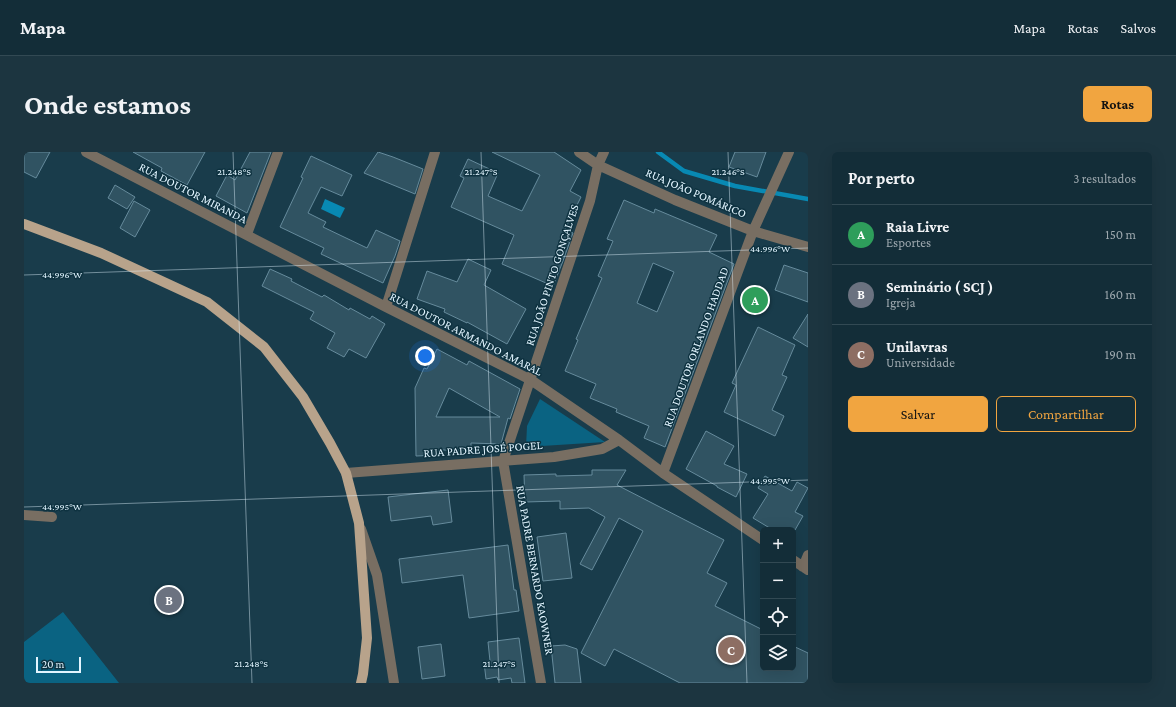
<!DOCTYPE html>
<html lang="pt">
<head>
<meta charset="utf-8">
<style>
  :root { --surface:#132d38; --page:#1c3540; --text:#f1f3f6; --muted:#9da8ae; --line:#324953; --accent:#f1a540 }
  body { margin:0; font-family:"Crimson Pro",serif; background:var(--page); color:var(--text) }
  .controls { position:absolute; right:12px; bottom:12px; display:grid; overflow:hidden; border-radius:6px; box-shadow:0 4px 16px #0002 }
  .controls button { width:36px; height:36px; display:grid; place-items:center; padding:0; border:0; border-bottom:1px solid var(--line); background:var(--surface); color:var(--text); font:20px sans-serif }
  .scale { position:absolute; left:12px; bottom:10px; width:45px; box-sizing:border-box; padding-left:4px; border:2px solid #e2f5ff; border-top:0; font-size:11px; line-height:14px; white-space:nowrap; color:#e2f5ff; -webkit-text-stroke:3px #0e3240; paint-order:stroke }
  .you { position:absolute; left:401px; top:204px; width:14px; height:14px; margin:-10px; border:3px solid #fff; border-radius:50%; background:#1a73e8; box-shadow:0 0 0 6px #1a73e833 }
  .badge { display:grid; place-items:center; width:26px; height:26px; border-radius:50%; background:var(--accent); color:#fff; font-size:13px; font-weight:700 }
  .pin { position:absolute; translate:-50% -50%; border:2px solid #fff; box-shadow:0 1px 4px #0006 }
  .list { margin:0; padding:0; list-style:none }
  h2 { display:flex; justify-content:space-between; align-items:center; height:52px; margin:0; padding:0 16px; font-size:17px }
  h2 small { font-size:13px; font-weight:400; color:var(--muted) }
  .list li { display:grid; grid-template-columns:26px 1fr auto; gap:12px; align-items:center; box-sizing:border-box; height:60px; padding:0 16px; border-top:1px solid var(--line) }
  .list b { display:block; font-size:15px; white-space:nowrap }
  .list p { margin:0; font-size:13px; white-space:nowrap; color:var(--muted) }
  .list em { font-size:13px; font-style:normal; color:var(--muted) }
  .actions { display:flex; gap:8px; padding:12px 16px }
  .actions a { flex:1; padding:9px 0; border:1px solid var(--accent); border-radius:6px; text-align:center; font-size:14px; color:var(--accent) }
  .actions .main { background:var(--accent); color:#111 }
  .icon { flex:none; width:22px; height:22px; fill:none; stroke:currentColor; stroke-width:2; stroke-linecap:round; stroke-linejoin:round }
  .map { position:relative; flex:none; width:784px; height:531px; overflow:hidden; border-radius:6px }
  header { display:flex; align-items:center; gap:24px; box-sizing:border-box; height:56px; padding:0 20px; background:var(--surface); border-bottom:1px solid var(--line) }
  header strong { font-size:19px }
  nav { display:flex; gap:22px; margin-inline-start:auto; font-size:14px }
  .intro { display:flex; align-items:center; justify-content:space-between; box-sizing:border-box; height:96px; padding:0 24px }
  h1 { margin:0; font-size:28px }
  .button { padding:10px 18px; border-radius:6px; background:var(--accent); color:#111; font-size:14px; font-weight:700 }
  main { display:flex; gap:24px; padding:0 24px }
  aside { flex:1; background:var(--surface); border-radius:6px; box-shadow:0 4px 16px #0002 }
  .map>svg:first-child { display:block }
  .green { fill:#0a6382 }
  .water { fill:#0889b3 }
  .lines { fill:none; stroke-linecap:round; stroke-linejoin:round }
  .stream { stroke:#0889b3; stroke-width:4.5 }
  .building { fill:#305362; stroke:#668b9c; fill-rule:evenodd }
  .minor { stroke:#786e62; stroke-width:10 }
  .major { stroke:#b8a38b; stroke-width:10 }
  .ticks { fill:none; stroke:#e2f5ff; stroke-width:1; stroke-opacity:0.45 }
  .labels { text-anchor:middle; stroke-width:3; stroke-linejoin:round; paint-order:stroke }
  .street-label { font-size:12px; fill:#e2f5ff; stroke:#0e3240 }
  .ticks-label { font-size:10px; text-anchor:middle; fill:#e2f5ff; stroke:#0e3240; stroke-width:3; stroke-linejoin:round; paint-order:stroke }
</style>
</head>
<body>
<header>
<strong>Mapa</strong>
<nav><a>Mapa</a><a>Rotas</a><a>Salvos</a></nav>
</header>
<div class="intro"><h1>Onde estamos</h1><a class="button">Rotas</a></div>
<main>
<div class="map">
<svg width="784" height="531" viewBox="0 0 784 531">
  <rect width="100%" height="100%" fill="#193c4b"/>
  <path class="green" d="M516,247L581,290L502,295L503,274Z
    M39,460L95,531H0V490Z"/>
  <path class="water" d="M301,47L321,56L316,66L297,57Z"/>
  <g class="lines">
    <path class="stream" d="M634,0L660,19L711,34L784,47"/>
  </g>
  <path class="building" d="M2,0H26L12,26L0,20V4Z
    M109,0H181L163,33L137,19L138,16Z
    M226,0H247L223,61L192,44L203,23L211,28Z
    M354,0L369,5L399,17L391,42L340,21Z
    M468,0H530L557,18L546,39L557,45L541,77L549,81L539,109L529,134L478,112L490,83L427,55L440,26L436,24L444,7L474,21L464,44L498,59L516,23Z
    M711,0H742L733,25L705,15Z
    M287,4L328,23L318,44L297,35L284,61L302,70L299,75L343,96L352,78L376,89L371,104L359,131L297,102L300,96L256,75L279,26L277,25Z
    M91,33L111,45L103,57L84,46Z
    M600,48L630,61L631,57L693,83L685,100L710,112L641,295L620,286L625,274L592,260L593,257L566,246L572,232L541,219L554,188L552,187L578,126L574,124L589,89L583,87ZM629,111L650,120L633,160L613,151Z
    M110,49L126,58L111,85L96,76Z
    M444,107L467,118L460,133L502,157L483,192L443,170V171L420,160L421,157L393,147L403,119L433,130Z
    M760,113L784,121V150L751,138Z
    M246,117L268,127L267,129L298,145L300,143L325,158L326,156L346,167L348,164L361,172L342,206L325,197L320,205L303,196L311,181L286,167L290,160L238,134Z
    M784,162V195L769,186Z
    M734,175L771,193L758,223L763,225L748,258L760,264L751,284L700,260L712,233L708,231Z
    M413,197L443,213L445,209L496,237L486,267L484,266L477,292L447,291V298H415V303L392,304L391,236L400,216L403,217ZM425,236L476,265H412Z
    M682,279L710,294L700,312L723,322L712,345L693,335V334L662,317Z
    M568,318H602L593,333L700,388L683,421L703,431L691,454L739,478V516H769V494L784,501V531H656L590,497L581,514L557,501L619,379L595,366L568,418L556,412L581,365L565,356L536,357V349L501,350L500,323L532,322V324L568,323Z
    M741,324L768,339L773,330L784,336L771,360L779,364L771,378H749L729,366L744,342L734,336Z
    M424,338L428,370L409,373L407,364L367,369L364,345Z
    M542,381L548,426L519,429L513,385Z
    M484,393L490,438H492L495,459L445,466L439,423L378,431L375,407Z
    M495,486L501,531H488L487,526L474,528L473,525L462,527L460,510L466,509L464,490Z
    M417,492L421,524L398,527L394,495Z
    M541,493L553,497L557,531H531L527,494Z"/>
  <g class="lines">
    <path class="minor" d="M62,0L362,155L507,228L595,288L639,321L739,388
      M555,0L574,13L651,48L729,79L784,95
      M223,82L254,0
      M362,155L411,0
      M322,321L530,305L578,297L595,288
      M639,321L729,79L765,0
      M0,363L28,365
      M337,377L353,423L370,531
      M769,408L784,418
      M779,415L784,403
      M517,531L479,309L566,49L574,13L580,0"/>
    <path class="major" d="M0,72L77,101L183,150L240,195L279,245L306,291L322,321L335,371L343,486L339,522L337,531"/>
  </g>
  <path class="ticks" d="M209,0L228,531M457,0L475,531M704,0L723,531M0,123L784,96M0,355L784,328"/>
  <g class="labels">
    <g class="street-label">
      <text transform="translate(169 41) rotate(27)" y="4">RUA DOUTOR MIRANDA</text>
      <text transform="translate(672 41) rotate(23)" y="4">RUA JOÃO POMÁRICO</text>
      <text transform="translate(528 123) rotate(-72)" y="4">RUA JOÃO PINTO GONÇALVES</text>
      <text transform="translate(442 182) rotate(27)" y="4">RUA DOUTOR ARMANDO AMARAL</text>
      <text transform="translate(672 195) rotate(-70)" y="4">RUA DOUTOR ORLANDO HADDAD</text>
      <text transform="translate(459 297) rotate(-4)" y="4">RUA PADRE JOSÉ POGEL</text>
      <text transform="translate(511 418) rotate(80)" y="4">RUA PADRE BERNARDO KAOWNER</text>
    </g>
  </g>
  <g class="ticks-label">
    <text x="210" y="23">21.248°S</text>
    <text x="457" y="23">21.247°S</text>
    <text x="704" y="23">21.246°S</text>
    <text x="746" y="100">44.996°W</text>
    <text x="38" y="126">44.996°W</text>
    <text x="746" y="332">44.995°W</text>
    <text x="38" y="358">44.995°W</text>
    <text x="227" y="515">21.248°S</text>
    <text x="475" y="515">21.247°S</text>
  </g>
</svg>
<div class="controls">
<button>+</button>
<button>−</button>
<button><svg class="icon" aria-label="locate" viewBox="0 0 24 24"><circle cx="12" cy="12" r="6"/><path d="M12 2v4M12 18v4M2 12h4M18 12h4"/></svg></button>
<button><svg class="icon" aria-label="layers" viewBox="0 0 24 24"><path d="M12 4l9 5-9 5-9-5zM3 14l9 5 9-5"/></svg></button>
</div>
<div class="scale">20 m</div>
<div class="you"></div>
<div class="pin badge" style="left:731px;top:148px;background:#2e9e5b">A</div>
<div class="pin badge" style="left:145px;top:448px;background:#6b7280">B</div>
<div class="pin badge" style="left:707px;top:498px;background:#8d6e63">C</div>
</div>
<aside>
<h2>Por perto<small>3 resultados</small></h2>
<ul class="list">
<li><span class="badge" style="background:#2e9e5b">A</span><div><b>Raia Livre</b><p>Esportes</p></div><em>150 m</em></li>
<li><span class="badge" style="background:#6b7280">B</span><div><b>Seminário ( SCJ )</b><p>Igreja</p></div><em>160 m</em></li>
<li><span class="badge" style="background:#8d6e63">C</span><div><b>Unilavras</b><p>Universidade</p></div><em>190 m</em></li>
</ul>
<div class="actions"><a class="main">Salvar</a><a>Compartilhar</a></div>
</aside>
</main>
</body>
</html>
